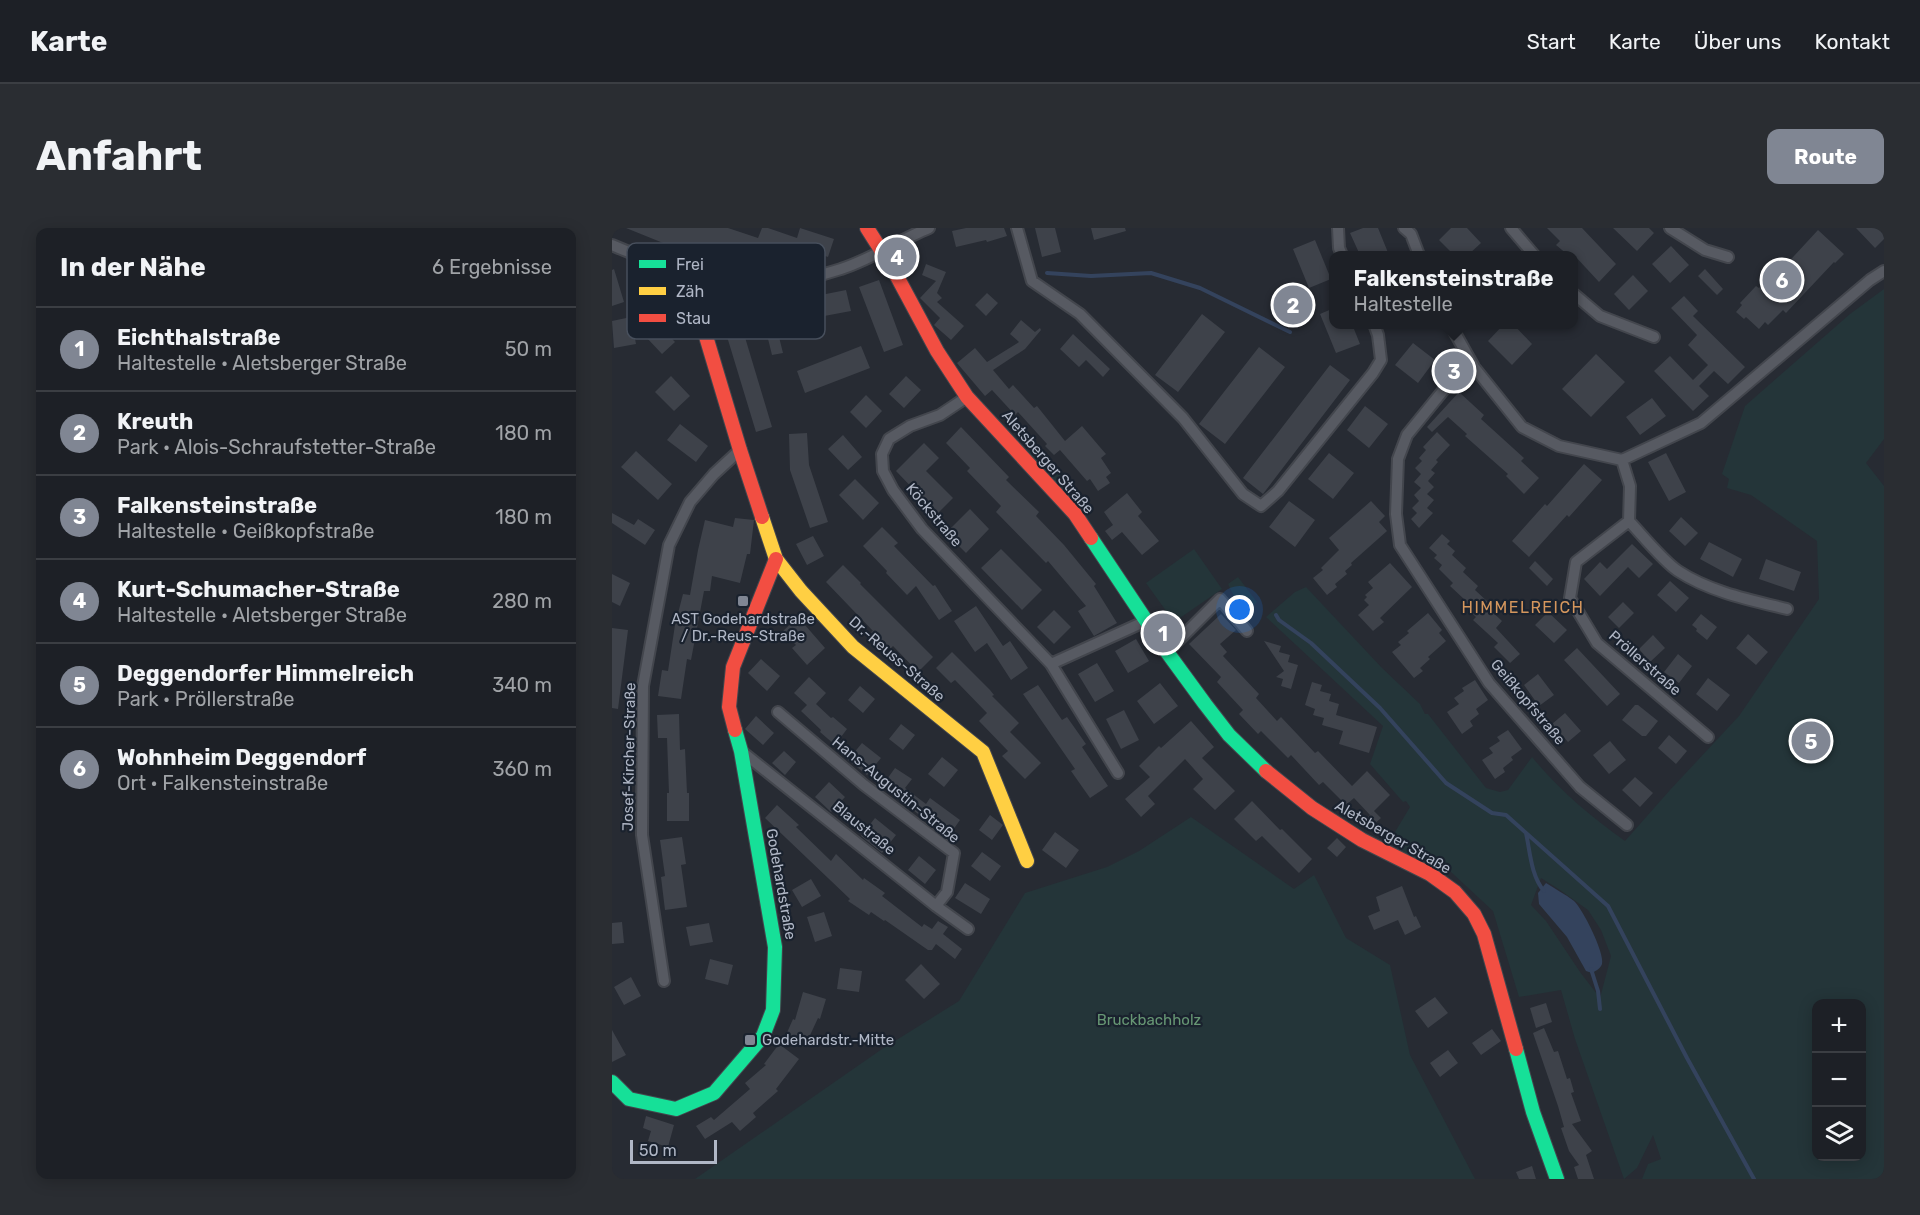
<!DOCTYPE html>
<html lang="de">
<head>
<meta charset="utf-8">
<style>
  :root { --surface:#1d2026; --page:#2a2d32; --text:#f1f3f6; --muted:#a0a3a7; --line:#3b3e43; --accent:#808693 }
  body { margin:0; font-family:Rubik,sans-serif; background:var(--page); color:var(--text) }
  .controls { position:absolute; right:18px; bottom:18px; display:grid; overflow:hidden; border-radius:12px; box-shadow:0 3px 15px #0003 }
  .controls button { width:54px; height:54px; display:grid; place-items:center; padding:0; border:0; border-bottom:2px solid var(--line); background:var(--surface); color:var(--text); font:30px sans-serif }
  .scale { position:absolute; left:18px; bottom:15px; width:87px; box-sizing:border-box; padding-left:6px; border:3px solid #b0b7c6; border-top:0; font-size:16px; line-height:21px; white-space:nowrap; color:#b0b7c6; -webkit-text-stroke:4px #1a222e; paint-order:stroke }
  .you { position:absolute; left:628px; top:382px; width:21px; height:21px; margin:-15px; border:4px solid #fff; border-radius:50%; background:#1a73e8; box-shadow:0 0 0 9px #1a73e833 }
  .badge { display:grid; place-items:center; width:39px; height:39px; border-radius:50%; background:var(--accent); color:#fff; font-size:20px; font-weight:700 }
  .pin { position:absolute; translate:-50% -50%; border:3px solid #fff; box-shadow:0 2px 6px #0006 }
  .popup { position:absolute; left:717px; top:23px; width:249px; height:78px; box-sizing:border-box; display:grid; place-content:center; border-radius:12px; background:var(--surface); filter:drop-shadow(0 2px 4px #0005); font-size:20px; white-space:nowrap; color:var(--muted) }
  .popup b { font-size:22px; color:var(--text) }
  .popup::after { content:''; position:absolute; left:50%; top:100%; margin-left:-12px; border:12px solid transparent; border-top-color:var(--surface) }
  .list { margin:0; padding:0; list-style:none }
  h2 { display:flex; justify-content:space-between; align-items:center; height:78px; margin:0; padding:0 24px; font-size:26px }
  h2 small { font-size:20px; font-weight:400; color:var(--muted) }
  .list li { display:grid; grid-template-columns:39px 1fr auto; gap:18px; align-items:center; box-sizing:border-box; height:84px; padding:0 24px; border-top:2px solid var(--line) }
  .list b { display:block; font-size:22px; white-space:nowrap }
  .list p { margin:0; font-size:20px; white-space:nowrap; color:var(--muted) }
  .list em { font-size:20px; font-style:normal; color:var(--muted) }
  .icon { flex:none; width:33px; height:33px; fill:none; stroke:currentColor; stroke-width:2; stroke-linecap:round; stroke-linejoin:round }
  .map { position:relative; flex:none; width:1272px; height:951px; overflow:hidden; border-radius:12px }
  header { display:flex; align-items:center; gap:36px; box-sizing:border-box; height:84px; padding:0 30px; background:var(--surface); border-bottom:2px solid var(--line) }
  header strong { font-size:28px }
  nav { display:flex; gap:33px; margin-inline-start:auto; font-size:21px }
  .intro { display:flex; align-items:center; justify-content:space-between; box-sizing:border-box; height:144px; padding:0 36px }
  h1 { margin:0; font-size:42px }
  .button { padding:15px 27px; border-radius:12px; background:var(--accent); color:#fff; font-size:21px; font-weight:700 }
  main { display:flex; gap:36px; padding:0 36px }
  aside { flex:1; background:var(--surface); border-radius:12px; box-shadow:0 3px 15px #0003 }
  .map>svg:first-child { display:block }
  .green { fill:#243539; fill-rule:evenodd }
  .water { fill:#34435d }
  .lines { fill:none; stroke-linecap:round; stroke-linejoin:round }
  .stream { stroke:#34435d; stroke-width:4 }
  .building { fill:#3e424a }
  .street-casing { stroke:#43464d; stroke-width:14 }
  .fast-casing { stroke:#43464d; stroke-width:16 }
  .slow-casing { stroke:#43464d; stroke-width:16 }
  .jam-casing { stroke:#43464d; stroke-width:16 }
  .street { stroke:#575a62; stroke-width:10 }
  .fast { stroke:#16e098; stroke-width:14 }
  .slow { stroke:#ffcf43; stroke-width:14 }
  .jam { stroke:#f24e42; stroke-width:14 }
  .poi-dot { fill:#808693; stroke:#1a222e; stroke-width:2 }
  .labels { text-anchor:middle; stroke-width:4.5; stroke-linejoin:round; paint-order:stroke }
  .street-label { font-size:15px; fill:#b0b7c6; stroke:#1a222e }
  .poi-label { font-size:15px; fill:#b0b7c6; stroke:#1a222e }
  .park-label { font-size:15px; fill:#679774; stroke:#1a222e }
  .neighbourhood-label { font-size:16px; letter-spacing:1.5px; fill:#d4965d; stroke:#1a222e }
  .key { fill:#1a222e; stroke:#474f5c; stroke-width:1.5 }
  .key-label { font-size:16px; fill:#b0b7c6 }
</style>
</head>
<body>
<header>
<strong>Karte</strong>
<nav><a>Start</a><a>Karte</a><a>Über uns</a><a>Kontakt</a></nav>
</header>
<div class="intro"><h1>Anfahrt</h1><a class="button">Route</a></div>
<main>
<aside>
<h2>In der Nähe<small>6 Ergebnisse</small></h2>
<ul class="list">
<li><span class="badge">1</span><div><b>Eichthalstraße</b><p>Haltestelle · Aletsberger Straße</p></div><em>50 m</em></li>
<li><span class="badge">2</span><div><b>Kreuth</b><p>Park · Alois-Schraufstetter-Straße</p></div><em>180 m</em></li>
<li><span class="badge">3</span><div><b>Falkensteinstraße</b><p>Haltestelle · Geißkopfstraße</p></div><em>180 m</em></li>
<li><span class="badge">4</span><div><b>Kurt-Schumacher-Straße</b><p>Haltestelle · Aletsberger Straße</p></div><em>280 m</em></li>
<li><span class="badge">5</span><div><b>Deggendorfer Himmelreich</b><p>Park · Pröllerstraße</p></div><em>340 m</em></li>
<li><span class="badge">6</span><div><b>Wohnheim Deggendorf</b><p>Ort · Falkensteinstraße</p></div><em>360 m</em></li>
</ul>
</aside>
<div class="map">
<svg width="1272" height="951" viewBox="0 0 1272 951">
  <rect width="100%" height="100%" fill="#272b33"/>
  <path class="green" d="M1272,61V211L1254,235L1272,258V951H1030L1036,936L1049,931L1041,907L1025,940L1012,951L963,811L949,762L907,769L881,683L825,631L810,636L777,614L798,579L794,573L791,574L758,536L771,498L654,389L683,364L694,359L770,440L808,476L813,486H816L874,560L888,564L896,562L920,529C947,562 979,589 1013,613L1058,562L1127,488L1207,371L1205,313L1139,267L1115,260L1117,251L1110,246L1133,178L1238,86ZM929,650L948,662L976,682L989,702L999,728L988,770L968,744L934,693L919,677ZM1204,776H1250V928H1204Z
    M419,219C435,234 462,247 467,270L464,273L461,271L415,223V221Z
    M582,321L610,361L562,394L534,355Z
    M626,349L645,374L637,382L623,370L616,356Z
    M579,589L682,661L702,647L734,710L778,737L798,827L863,951H83L270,821L347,773L413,665L495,639L527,623Z"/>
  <path class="water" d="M934,655C943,661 953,666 962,673C970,680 993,725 990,736C988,741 985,742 980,745L974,743L955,709L927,676L926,665Z"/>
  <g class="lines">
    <path class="stream" d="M435,45L479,48L539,45L588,60L678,104
      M664,387L667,392L699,415L768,480L834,555L880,585L894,587L996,678L1075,830L1142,951
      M914,605C918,623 919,648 932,663
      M979,741L986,763L988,781"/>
  </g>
  <path class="building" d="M14,0H116L146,10L150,0H156L185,10L188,0L222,11L216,29L196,22L195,25L181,20L178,31L143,19L139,30L120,24L118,28L96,21L95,24L74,16L71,23Z
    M354,0H392L395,8L375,14L374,12L344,19L340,3Z
    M423,0H443L449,24L430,29Z
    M479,0H513L514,3L482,12Z
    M751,0H766L777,27H748L738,5Z
    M839,0H855L869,15L856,27H842L827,12Z
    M935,0H970L1004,36L987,54L962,27H956L944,17L948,13Z
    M1001,0H1037L1042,5L1025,23Z
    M1244,0H1272V11L1263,20Z
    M1206,2L1232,26L1223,35L1222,34L1174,85L1171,82L1156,97L1153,94L1147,101L1134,89L1132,91L1124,84L1130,77L1128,75L1144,58L1147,60L1167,39L1170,41Z
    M703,12L719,51L697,60L681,21Z
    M1059,18L1077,37L1058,55L1040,36Z
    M314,36L334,44L325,65L330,70L325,74L352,98L339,112L322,97L328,90L308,70L324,53L310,47Z
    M2,41L12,74L0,78V42Z
    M1093,41L1111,61L1105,67L1086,48Z
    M23,43L62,58L56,74L17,60Z
    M1021,47L1036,63L1017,82L1002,66Z
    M267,52L291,117L272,124L247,59Z
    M155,60L159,77L234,62L239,83L164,97L171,125L160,127L144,62Z
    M124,63L131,84L126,86L160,199L144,204L103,69Z
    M375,65L386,75L374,88L363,77Z
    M1072,68L1086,83L1081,88L1133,139L1116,156L1102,143L1087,158L1097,168L1081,183L1042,143L1058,128L1081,152L1096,137L1076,117L1085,107L1059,80Z
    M722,80V96H740L748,116L724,125L708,86Z
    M590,86L613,104L566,164L543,147Z
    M19,89L24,116L2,120L0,93Z
    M409,92L423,104L428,100L429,102L413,121L381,142L397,161L401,157L422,180L425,178L453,213L470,198L487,218L494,226L489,230L499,245L494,249L498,255L486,263L478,251L475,253L448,222L442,227L433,218L435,216L406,184L403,187L380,162L373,168L345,135L363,120L375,134L407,114L398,106Z
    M892,96H901L920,116L900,137L876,113Z
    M47,97L63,114L50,126L34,109Z
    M461,106L498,141L491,149L474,132L467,139L448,121Z
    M801,115L823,132L806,155L783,137Z
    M249,118L258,140L193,165L185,143Z
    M647,119L673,139L613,216L587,196Z
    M984,126L1013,154L979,189L950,161Z
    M718,137L738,152L651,266L631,250Z
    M59,148L78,168L62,183L43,164Z
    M294,148L309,162L292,180L277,166Z
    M847,164L872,187L869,191L912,230L909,233L927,250L912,266L894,248L896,246L853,208L855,206L836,189L820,204L815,199Z
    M254,167L270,183L254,200L238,184Z
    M1040,170L1054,188L1028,207L1014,189Z
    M753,178L776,196L757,220L735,202Z
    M68,196L96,218L84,234L55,212Z
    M349,199L397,249L394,252L427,284L424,288L452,317L484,356L482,358L505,395L482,408L466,383L474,378L436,333L434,335L384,284L389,278L355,243L358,240L334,215Z
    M825,204L838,217L824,232L826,234L819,242L823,245L816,253L822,259L815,266L822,272L815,280L821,285L807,300L799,291L805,285L800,280L807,273L802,267L809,260L802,254L809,246L803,240L810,233L807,230L814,222L811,219Z
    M195,205L197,237L216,294L198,300L178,242L177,206Z
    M231,207L250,229L236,242L216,221Z
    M312,215L327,230L314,243L341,270L323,288L307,271L309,269L284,243Z
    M24,223L60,256L46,272L9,239Z
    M717,225L742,245L721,271L696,251Z
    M1054,225L1074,264L1057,273L1036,234Z
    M972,236L990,252L957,289L955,287L917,329L900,313L933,276L935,278Z
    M243,251L267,275L251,292L227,267Z
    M515,265L530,284L526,288L547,313L530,327L510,304L500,312L493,303L501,297L492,284Z
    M677,273L703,292L683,319L657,299Z
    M759,273L773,288L767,294L775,303L739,335L740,337L733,343L735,346L723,356L725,359L715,367L701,350L711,342L709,340L727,322L717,310Z
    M358,281L377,301L354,325L334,305Z
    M0,285L22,297L26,291L43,302L33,317L0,295Z
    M1069,289L1086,305L1073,318L1057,303Z
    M123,290L142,292L138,326H135L128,355L100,348L98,363H92L79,432L75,431L69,471L46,468L50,442L56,443L63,397L71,366L78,367L86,322L93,292L121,299Z
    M270,299L286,315L282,318L321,358L323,357L340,383L327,392L304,358L295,367L274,345L275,343L251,318Z
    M830,306L838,313L835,316L843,323L840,327L854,340L851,344L866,358L863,362L877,375L874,378L890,393L884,400L908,426L898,435L882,419L886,415L861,392L864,389L850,376L853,372L838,358L841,355L827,341L830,337L822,330L825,327L817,320Z
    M201,308L212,328L195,337L184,316Z
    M1097,314L1130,331L1121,349L1088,331Z
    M1020,316L1041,336L1027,350L1016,339L988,368L972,351L988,334L995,341Z
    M389,321L430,362L410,382L369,340Z
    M1154,331L1189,344L1182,363L1147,351Z
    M923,333L941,351L935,358L917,340Z
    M778,335L800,359L768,390L772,394L761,403L746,387L757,377L752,372L755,369L753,367L761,360L756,354Z
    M231,337L249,355L248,356L321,429L306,444L281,418L277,422L259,404L261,403L214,354Z
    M0,346L18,355L8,378L0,374Z
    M1058,353L1077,370L1064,384L1045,367Z
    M1011,374L1022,385L1007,400L996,389Z
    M364,378L391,418L398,413L416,440L399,452L375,415L363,424L342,393Z
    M442,382L459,399L442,416L425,399Z
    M936,384L955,402L942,415L923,397Z
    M816,385L830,402L827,405L834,413L816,429L818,431L808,440L811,443L802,450L780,424L789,417L786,414L797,405L795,403Z
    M609,386L624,402L608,416L615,424L611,428L647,466L644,470L665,493L669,489L703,525L706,523L740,558L755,543L778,567L758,587L742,570L734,577L711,554L707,557L679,527L676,530L649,503L646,506L627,486L631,482L605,454L609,449L577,416Z
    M1089,386L1105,399L1095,412L1084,403L1085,401L1080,397Z
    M186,389L213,420L195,437L180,420L184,417L171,403Z
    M0,400L16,402L6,481L0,480Z
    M1136,406L1156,424L1144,437L1124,420Z
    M1041,407L1053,420L1038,434L1027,421Z
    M524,411L537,433L516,445L503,423Z
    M652,413L669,418L667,424L678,427L676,434L686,437L679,461L669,458L671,451L664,449L672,443Z
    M965,420L1008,466L995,478L952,432Z
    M340,424L378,462L382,467L380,468L407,495L398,504L429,535L413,551L390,528L396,523L367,493L375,485L343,452L339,455L324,440Z
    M1066,426L1080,438L1067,455L1052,444Z
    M149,431L168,448L155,463L136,445Z
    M485,435L502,463L483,474L466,446Z
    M926,446L942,467L927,478L912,457Z
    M197,449L214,465L204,476L219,490L221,489L235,501L223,517L208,504L209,502L189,483L195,477L182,465Z
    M1096,450L1118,467L1105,483L1084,466Z
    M863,452L876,472L864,481L867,486L858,493L861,498L850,506L835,484L847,476L842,470L852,463L850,460Z
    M700,454L710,457L708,463L719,466L717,473L727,476L724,487L765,499L757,525L727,516L731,503L710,497L712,490L701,487L703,481L693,477Z
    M548,455L566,478L542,496L525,473Z
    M426,457L450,492L455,489L474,516L470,519L496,558L478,570L459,543L463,541L411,466Z
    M248,458L263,471L251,485L236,472Z
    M1023,477H1026L1046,493L1034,508H1030L1010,492Z
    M512,482L527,512L509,521L494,491Z
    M953,485L969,503L956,514L940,496Z
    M67,486L68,522L73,521L75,565H77V593H55V565H57L55,510H46L45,487Z
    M144,488L162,505L151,517L133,501Z
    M579,493L602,519L590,530L623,563L603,582L581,561L591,551L573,531L536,568L543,576L529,589L513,571L538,549L527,538L547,518L549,520Z
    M289,496L303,507L291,522L277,511Z
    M896,502L910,521L899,529L901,532L891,540L893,544L883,551L870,532L881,525L877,520L888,513L885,509Z
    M1057,507L1075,523L1064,536L1046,520Z
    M998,513L1014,532L997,546L981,527Z
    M250,515L269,530L255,547L236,532Z
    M172,523L184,534L173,547L160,535Z
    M330,529L346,542L332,559L316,546Z
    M283,540L300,551L293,560L314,576L318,570L348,592L336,609L270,558Z
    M1023,549L1041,565L1028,579L1010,562Z
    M217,554L233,569L219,584L203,569Z
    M640,573L668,602L670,601L700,631L687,645L650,608L644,613L622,591Z
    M165,577L187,597L184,599L219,633L224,626L251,652L252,650L273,665L270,668L310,699L312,696L320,701L326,693L336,699L331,706L350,721L343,731L324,716L320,722H316L273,692L272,693L259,684L257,687L236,673L238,671L153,590Z
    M762,583L769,590L759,599L753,592Z
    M378,587L391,597L380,612L367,602Z
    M263,590L284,607L270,625L249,608Z
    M443,604L467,622L454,640L430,622Z
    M70,609L74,636L69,637L75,679L53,682L49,649L53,648L48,612Z
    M725,610L734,619L725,629L715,620Z
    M370,624L389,638L378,653L359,638Z
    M307,628L324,642L313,656L296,642Z
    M199,651L209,668L190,679L180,662Z
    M353,655L378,671L369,686L343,670Z
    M790,658L802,689L804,688L809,699L793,707L786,692L762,702L756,688L768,683L764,669Z
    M212,684L220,708L203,714L195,689Z
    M10,694L12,715L0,716V695Z
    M97,695L101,714L78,718L74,699Z
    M98,731L121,737L116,757L93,751Z
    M309,736L328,756L312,771L293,752Z
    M228,740L250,743L247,764L225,761Z
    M19,749L29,768L12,777L2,759Z
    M191,764L214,771L208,791L206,790L194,816L174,807L181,791L183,792Z
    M823,769L836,785L816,800L803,783Z
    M934,775L940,794L924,800L918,780Z
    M932,800L942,824L946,823L955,851L958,850L962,864L959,865L969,893L960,896L980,923L974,927L982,951H966L962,939L967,937L957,923L949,900L952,899L946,878L921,805Z
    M880,801L889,813L869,827L860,815Z
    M0,802L14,827L0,834Z
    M167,816L187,831L164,861L166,863L141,885L144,889L128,903L120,894L93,911L84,898L99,889L102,892L138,861L133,855L154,837L152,836Z
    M836,822L846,835L828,849L818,835Z
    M34,888L62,897L56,919L36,913L39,903L31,900Z
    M920,938L924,951H907L904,944Z"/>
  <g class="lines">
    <defs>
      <path id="street" d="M405,0L420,53L468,86L571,190L631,266L649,278L666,263L761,145L769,132L766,107L762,96
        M726,0L727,20L730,27
        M792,0L799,6L807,27
        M899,0L922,27
        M1058,0L1093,22L1116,29
        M0,17C67,47 158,66 229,41C260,31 287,12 317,0
        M962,66L988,88L1042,109
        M838,96L862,139L910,199L947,218L1010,232L1089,195L1258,52L1272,43
        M862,139L834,159L795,207L786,231L784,286L788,317L877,455L968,559L1015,597
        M355,169L328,187L298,198L277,211L270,226L271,243L281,262L310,301L439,436L506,545
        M1010,232L1018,258L1017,293C1030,307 1051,333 1066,343C1098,364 1138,372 1175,381
        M1017,293L964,334L958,370L985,415L1096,509
        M555,424L608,371L635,403
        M439,436L534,393
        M166,484L252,557L342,625L335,664L324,678
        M129,523L324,678L356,701
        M52,753L30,607L31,458L57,317L78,274L102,246L128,222"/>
      <path id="fast" d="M479,310L555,424L593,476L617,507L654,543
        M904,821L921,884L945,951
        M0,854L17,871L64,881L102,865L151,808L161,782L163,719L129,523L123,502"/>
      <path id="slow" d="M150,289L164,331L189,363L241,419L371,524L415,633"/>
      <path id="jam" d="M255,0L281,41L325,123L355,169L463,286L479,310
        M78,43V55L128,222L150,289
        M123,502L117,479L121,439L164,331
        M654,543L700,580L750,612L818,646L843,664L862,686L872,706L904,821"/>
    </defs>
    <use href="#street" class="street-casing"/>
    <use href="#fast" class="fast-casing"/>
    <use href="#slow" class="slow-casing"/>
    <use href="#jam" class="jam-casing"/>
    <use href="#street" class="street"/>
    <use href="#fast" class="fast"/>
    <use href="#slow" class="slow"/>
    <use href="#jam" class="jam"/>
  </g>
  <g class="poi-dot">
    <rect x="125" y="367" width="12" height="12" rx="3"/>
    <rect x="132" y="806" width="12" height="12" rx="3"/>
  </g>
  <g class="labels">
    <g class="street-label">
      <text transform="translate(436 234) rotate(49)" y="5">Aletsberger Straße</text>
      <text transform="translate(322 287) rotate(50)" y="5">Köckstraße</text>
      <text transform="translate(285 431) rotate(41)" y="5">Dr.-Reuss-Straße</text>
      <text transform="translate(1033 435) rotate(41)" y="5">Pröllerstraße</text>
      <text transform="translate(916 474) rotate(50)" y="5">Geißkopfstraße</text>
      <text transform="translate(17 529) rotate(-89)" y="5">Josef-Kircher-Straße</text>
      <text transform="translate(284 562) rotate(39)" y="5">Hans-Augustin-Straße</text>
      <text transform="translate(252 600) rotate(39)" y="5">Blaustraße</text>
      <text transform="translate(781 609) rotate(30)" y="5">Aletsberger Straße</text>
      <text transform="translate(169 656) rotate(80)" y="5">Godehardstraße</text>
    </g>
    <g class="poi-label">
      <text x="131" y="396">AST Godehardstraße<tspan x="131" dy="17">/ Dr.-Reus-Straße</tspan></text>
      <text x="150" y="817" text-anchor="start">Godehardstr.-Mitte</text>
    </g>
    <g class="park-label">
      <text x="537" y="797">Bruckbachholz</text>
    </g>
    <g class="neighbourhood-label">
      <text x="911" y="385">HIMMELREICH</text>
    </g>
  </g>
  <rect x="15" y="15" width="198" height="96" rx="9" class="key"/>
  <rect x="27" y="32" width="27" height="8" fill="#16e098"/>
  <rect x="27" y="59" width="27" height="8" fill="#ffcf43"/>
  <rect x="27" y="86" width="27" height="8" fill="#f24e42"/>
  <g class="key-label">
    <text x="64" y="42">Frei</text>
    <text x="64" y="69">Zäh</text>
    <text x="64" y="96">Stau</text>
  </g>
</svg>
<div class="controls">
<button>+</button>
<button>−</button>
<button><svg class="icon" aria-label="layers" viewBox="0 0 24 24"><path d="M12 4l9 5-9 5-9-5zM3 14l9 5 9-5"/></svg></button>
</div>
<div class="scale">50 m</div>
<div class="you"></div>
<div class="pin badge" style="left:551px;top:405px">1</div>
<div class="pin badge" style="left:681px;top:77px">2</div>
<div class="pin badge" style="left:842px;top:143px">3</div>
<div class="popup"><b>Falkensteinstraße</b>Haltestelle</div>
<div class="pin badge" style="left:285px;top:29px">4</div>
<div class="pin badge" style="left:1199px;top:513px">5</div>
<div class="pin badge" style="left:1170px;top:52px">6</div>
</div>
</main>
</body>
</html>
